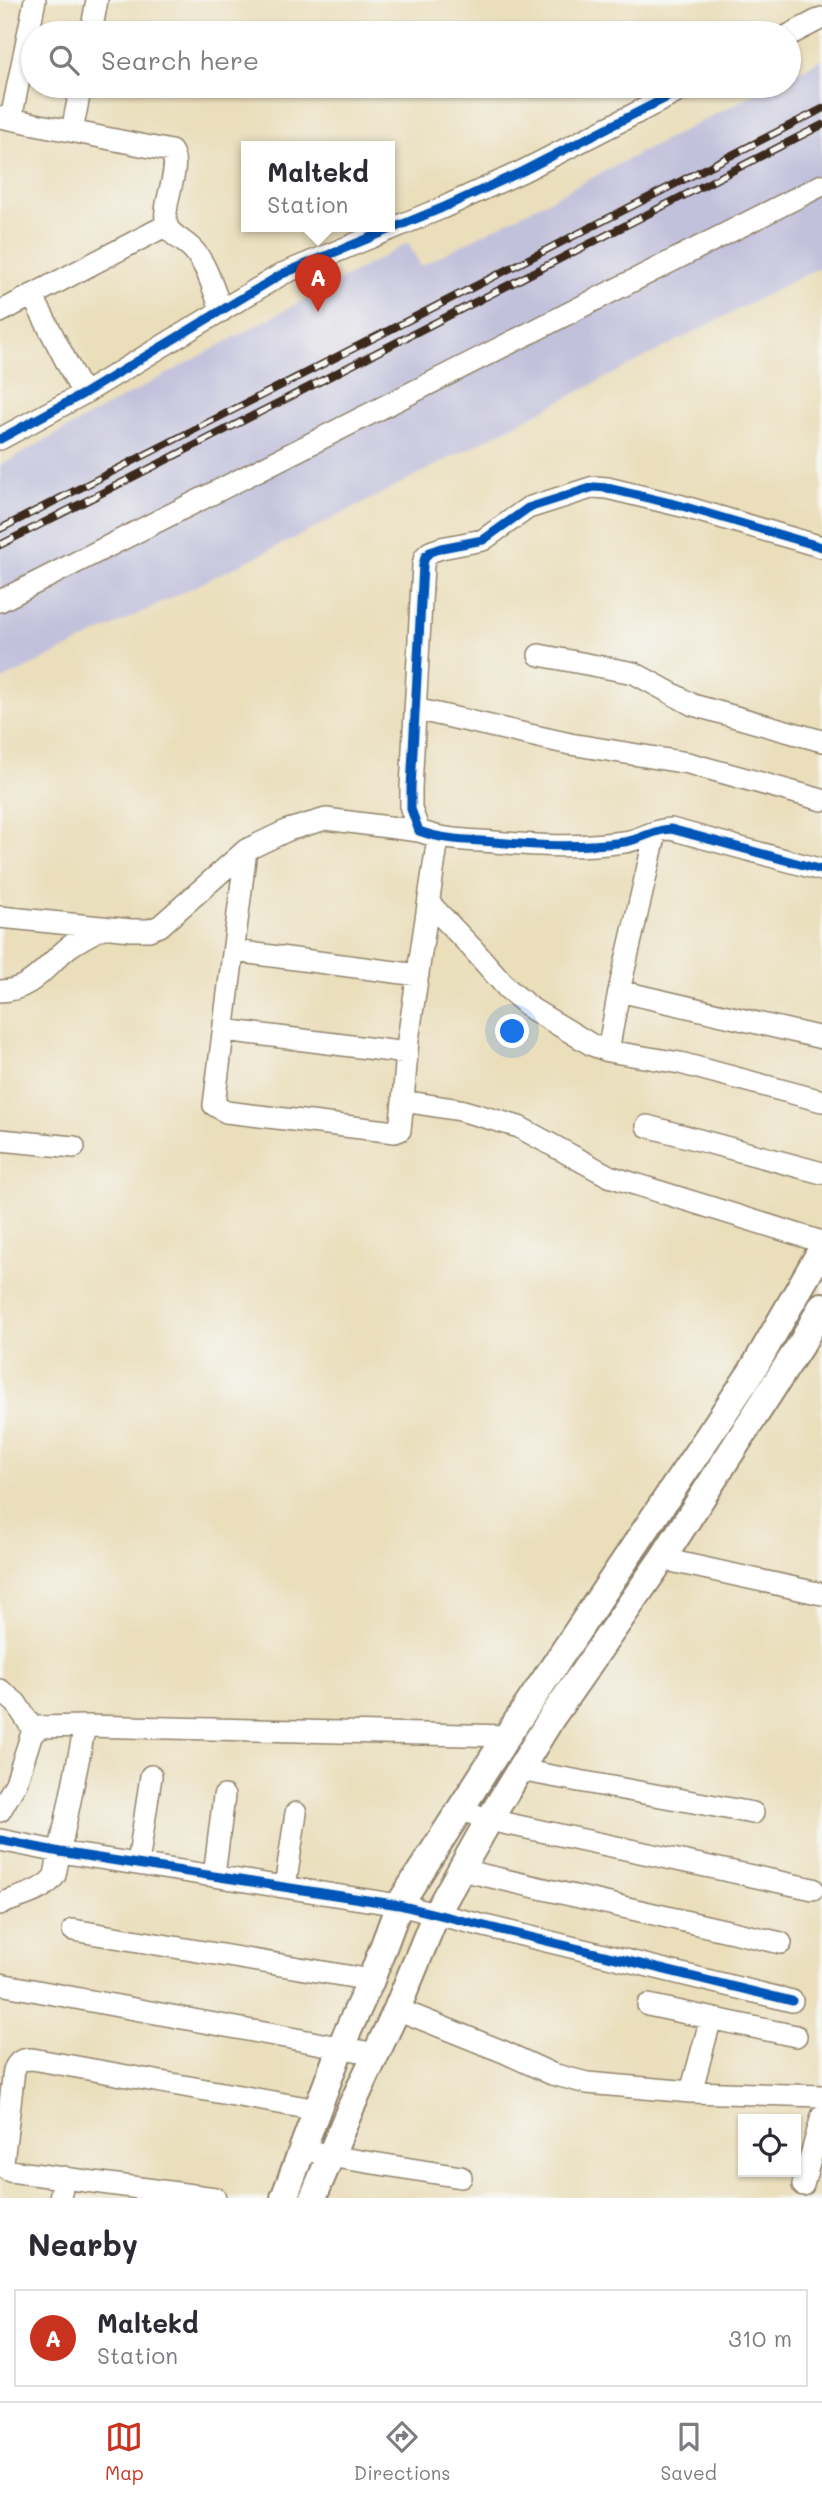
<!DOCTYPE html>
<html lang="en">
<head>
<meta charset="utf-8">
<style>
  :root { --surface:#fff; --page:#f2f2f3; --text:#2b2b33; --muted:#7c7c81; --line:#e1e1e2; --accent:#c8321e }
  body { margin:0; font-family:Mali,sans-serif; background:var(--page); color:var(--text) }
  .controls { position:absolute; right:21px; bottom:21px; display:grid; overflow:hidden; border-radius:0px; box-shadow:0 2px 5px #0004 }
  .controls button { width:63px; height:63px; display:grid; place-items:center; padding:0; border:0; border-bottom:2px solid var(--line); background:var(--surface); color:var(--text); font:35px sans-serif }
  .you { position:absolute; left:513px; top:1032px; width:24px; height:24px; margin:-18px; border:5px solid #fff; border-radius:50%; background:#1a73e8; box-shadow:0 0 0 10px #1a73e833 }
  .badge { display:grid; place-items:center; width:46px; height:46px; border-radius:50%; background:var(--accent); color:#fff; font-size:23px; font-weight:700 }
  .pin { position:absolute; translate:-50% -58px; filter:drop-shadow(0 2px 4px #0008) }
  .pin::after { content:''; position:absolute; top:37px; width:24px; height:21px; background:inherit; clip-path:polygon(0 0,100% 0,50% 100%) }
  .popup { position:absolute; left:241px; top:141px; width:154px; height:91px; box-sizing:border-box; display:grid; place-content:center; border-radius:0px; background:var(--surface); filter:drop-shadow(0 2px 5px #0005); font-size:23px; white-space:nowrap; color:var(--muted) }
  .popup b { font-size:26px; color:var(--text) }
  .popup::after { content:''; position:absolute; left:50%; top:100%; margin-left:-14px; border:14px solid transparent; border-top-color:var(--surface) }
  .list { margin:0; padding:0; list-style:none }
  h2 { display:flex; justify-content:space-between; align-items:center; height:91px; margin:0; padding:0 28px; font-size:30px }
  h2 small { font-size:23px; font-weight:400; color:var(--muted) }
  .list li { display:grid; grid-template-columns:46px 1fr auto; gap:21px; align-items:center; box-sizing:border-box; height:98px; margin:0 14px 14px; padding:0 14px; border:2px solid var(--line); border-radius:0px }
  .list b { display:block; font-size:26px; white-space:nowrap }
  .list p { margin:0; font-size:23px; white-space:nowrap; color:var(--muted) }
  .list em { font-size:23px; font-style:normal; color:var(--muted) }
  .icon { flex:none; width:38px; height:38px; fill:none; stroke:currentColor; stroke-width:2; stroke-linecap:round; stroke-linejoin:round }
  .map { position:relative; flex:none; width:822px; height:2198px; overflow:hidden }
  .search { position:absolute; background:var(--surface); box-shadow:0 2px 5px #0004; left:21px; right:21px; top:21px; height:77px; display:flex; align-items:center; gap:18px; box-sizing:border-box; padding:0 24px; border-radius:38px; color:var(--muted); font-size:26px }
  .sheet { height:203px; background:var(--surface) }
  nav { display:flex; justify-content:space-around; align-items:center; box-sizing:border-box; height:98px; border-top:2px solid var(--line); background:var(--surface); font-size:19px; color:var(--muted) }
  nav a { display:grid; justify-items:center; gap:4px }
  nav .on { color:var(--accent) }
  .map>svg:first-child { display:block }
  .railway { fill:#c2c1dc }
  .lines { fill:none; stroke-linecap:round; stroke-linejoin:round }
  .minor-casing { stroke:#92846c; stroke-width:24 }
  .major-casing { stroke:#92846c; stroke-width:30 }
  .minor { stroke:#fff; stroke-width:21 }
  .major { stroke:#fff; stroke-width:26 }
  .rail-casing { stroke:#3b2a1e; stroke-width:8 }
  .rail { stroke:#f6f6f2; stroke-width:5; stroke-dasharray:16; stroke-linecap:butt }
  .cycleway-casing { stroke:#f6f6f2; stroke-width:13 }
  .cycleway { stroke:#0057b8; stroke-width:9 }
</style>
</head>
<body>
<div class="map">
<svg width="822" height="2198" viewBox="0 0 822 2198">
  <rect width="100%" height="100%" fill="#f6f6f2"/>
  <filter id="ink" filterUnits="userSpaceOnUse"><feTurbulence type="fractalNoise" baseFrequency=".0143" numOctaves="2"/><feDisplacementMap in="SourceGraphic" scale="14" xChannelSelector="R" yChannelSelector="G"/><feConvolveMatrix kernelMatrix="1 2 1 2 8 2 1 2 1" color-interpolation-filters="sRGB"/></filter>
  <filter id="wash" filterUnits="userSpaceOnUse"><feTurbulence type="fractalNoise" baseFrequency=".00686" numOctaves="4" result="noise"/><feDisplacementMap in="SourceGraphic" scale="28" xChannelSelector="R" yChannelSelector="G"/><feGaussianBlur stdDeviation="1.57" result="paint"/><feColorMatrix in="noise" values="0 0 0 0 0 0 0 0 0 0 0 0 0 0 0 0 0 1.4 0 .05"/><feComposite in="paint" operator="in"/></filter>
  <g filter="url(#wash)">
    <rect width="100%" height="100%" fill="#eadebb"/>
    <path class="railway" d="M822,59V266L301,535L0,681V465L408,243L421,266L770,86H789V76Z"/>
  </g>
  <g filter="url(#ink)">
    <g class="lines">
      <defs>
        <path id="minor" d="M91,33L97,0
          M789,35L822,18
          M0,117L171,151C183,168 160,205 167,226C172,237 188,242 195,252C208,267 214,293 222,311
          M11,119L35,0
          M72,131L81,86
          M32,295L83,394
          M0,312L167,225
          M0,439L83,394L282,274L442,208L523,171L689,86
          M822,547L682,506L607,488L594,487L528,508L483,540L441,548L430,552L425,557L423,565L411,788V809L419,831C443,840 468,840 494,842C538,846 580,848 624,842C641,840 654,829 671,829L822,870
          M0,601L822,185
          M539,655L634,673L693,705L822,741
          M415,709L570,744L688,763L822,800
          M438,838L408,1040L403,1101L460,1110L519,1127L609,1176L822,1242
          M246,850L214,1105L226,1112L395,1132L400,1130L403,1101
          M429,903L472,948L508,989L532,1009L592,1045L608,1051L680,1063L822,1101
          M0,917L131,930H149L160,926L246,850L288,830L326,819L419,831
          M234,951L418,975
          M0,991C32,991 46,965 69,947C80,939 92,933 104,927
          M619,991L822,1038
          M224,1030L407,1053
          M608,1051L619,991L656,832
          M647,1126L822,1173
          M0,1140L74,1147
          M662,1559L822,1594
          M0,1690L16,1703L34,1731
          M519,1770L753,1813
          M462,1810L489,1820L813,1889
          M0,1811L16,1783L31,1736L39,1727L85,1726L507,1736
          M0,1840L60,1852L399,1905L792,2001
          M138,1864L151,1776
          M461,1870L781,1943
          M214,1876L224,1796
          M285,1887L296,1813
          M0,1904C17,1897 45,1892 55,1875L85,1726
          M73,1930L371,1980
          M0,1984L376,2054
          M648,2005L796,2036
          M397,2009L504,2052L552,2074L587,2083L691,2092L822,2096
          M691,2092L711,2018
          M304,2149L329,2156L461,2177
          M803,2185L822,2116
          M60,2198L64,2177
          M215,2198L10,2171L4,2168L3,2162L14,2070C18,2061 22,2059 32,2059L318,2110"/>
        <path id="major" d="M284,2198L341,2046L371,1980L399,1905L507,1736L752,1371L822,1249
          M313,2198L351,2107L397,2009L436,1914L489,1820L552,1717L662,1559L803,1341L822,1306"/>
      </defs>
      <use href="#minor" class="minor-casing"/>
      <use href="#major" class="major-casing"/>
      <use href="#minor" class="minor"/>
      <use href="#major" class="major"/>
      <defs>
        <path id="rail" d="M0,529L822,109
          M0,545L822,125"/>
      </defs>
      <use href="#rail" class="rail-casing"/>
      <use href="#rail" class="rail"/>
      <defs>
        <path id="cycleway" d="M0,439L83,394L282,274L442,208L523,171L689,86
          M822,547L682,506L607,488L594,487L528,508L483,540L441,548L430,552L425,557L423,565L411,788V809L419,831C443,840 468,840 494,842C538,846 580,848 624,842C641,840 654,829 671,829L822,870
          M0,1840L60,1852L399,1905L792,2001"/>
      </defs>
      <use href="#cycleway" class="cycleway-casing"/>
      <use href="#cycleway" class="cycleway"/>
    </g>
  </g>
</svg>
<div class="controls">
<button><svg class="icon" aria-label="locate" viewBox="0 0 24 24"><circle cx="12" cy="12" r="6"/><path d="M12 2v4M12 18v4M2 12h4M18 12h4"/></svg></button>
</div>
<div class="you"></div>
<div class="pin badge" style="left:318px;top:312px">A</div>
<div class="popup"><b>Maltekd</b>Station</div>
<div class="search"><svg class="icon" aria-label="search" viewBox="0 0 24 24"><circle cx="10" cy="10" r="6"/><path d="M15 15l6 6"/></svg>Search here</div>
</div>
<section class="sheet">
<h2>Nearby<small></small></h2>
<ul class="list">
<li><span class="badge">A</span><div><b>Maltekd</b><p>Station</p></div><em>310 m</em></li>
</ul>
</section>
<nav>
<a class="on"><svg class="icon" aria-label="map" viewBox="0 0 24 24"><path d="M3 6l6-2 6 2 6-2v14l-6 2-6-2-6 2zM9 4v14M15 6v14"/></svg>Map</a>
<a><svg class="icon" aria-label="directions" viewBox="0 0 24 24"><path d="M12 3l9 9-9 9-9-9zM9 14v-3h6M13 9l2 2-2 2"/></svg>Directions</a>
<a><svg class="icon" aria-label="saved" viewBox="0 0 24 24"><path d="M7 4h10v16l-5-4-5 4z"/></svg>Saved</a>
</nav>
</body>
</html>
